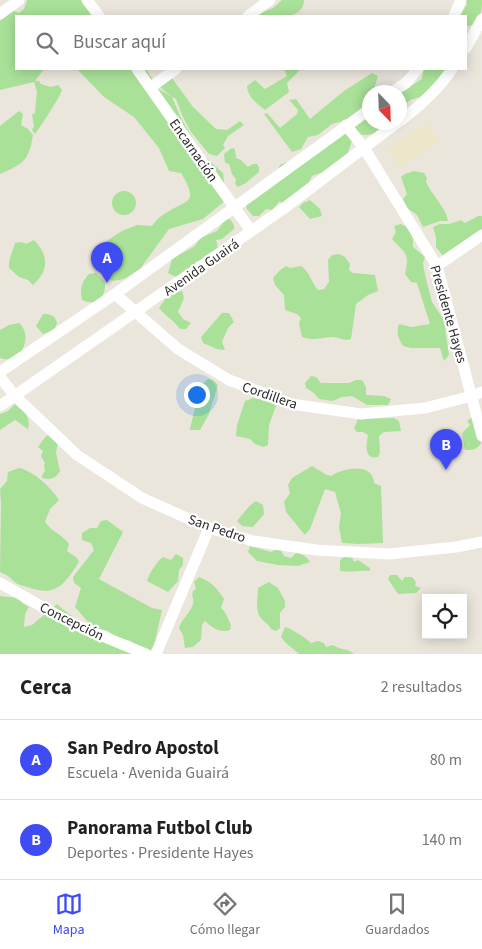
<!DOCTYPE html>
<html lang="es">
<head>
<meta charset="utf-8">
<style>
  :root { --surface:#fff; --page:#f2f2f2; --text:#202124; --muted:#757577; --line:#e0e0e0; --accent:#3f4cf4 }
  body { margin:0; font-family:"Source Sans 3",sans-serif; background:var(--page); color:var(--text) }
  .controls { position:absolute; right:15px; bottom:15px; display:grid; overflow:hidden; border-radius:0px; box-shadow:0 2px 12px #0003 }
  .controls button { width:45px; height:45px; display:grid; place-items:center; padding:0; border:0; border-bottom:1px solid var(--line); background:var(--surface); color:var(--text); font:25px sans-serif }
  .compass { position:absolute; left:362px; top:85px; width:45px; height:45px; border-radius:50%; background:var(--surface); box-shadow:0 2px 12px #0003; rotate:157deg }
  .you { position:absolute; left:196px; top:394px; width:18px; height:18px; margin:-12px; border:4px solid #fff; border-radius:50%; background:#1a73e8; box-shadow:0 0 0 8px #1a73e833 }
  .badge { display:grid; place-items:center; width:32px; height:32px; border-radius:50%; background:var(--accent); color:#fff; font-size:16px; font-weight:700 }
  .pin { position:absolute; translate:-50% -41px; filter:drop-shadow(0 1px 2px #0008) }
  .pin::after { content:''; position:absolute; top:26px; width:18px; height:15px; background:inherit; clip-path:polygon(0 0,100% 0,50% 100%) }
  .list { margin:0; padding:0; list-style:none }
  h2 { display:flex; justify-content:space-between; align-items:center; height:65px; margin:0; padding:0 20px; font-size:21px }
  h2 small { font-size:16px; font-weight:400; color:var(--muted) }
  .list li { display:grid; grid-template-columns:32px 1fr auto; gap:15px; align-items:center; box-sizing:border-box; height:80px; padding:0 20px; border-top:1px solid var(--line) }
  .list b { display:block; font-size:19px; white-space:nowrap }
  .list p { margin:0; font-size:16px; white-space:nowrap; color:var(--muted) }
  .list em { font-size:16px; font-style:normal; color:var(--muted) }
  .icon { flex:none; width:28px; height:28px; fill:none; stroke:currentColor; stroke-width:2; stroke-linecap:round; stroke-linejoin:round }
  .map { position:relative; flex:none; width:482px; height:654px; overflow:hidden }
  .search { position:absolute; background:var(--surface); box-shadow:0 2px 12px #0003; left:15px; right:15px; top:15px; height:55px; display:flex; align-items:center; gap:12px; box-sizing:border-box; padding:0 18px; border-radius:0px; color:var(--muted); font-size:19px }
  .sheet { height:225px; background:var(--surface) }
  nav { display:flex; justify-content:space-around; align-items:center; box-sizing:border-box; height:70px; border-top:1px solid var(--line); background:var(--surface); font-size:14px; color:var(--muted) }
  nav a { display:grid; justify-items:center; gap:2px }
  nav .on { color:var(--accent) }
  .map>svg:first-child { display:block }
  .education { fill:#ede6cb }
  .green { fill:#a9e199 }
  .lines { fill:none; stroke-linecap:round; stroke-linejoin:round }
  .street { stroke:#fff; stroke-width:11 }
  .labels { text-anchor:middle; stroke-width:4.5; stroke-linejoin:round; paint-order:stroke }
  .street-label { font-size:14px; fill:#292929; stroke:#fff }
</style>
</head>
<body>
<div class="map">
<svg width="482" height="654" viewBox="0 0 482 654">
  <rect width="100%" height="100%" fill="#ebe6dc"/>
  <path class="education" d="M427,123L440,141L400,168L386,149Z"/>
  <path class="green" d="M27,0H81L94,16H16V69H44L35,81H39L41,84L51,87L58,85L62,90C61,95 40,128 35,134L32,130L34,126L32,115L36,112L35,111L37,92L34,82L0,90V21L6,14L14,11L19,13L24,9Z
    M282,0H304C304,22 269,16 254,16L273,8Z
    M465,0H482C482,12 480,26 466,26V16H460L467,4Z
    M77,69H146L159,89L172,97L160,87L172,78L193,107L216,129L227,130L240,121L244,125L228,136L223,145L225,148L217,156L209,154L191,132L182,115L176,99L172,97L181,118L202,154L223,173L226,200L203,219L169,229L140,269L124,279L112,281L99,270L96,253L102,244L122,231L137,225L152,226C155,222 159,217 163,215C185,199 201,206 181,173L169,171L159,148L134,117L104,97Z
    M284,69H297L299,71L287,83L289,92L265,110C256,103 248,97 247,86L255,80L265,89L287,76Z
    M425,69H450L433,93L410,100L400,110V93L422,79L423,72Z
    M372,73L378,76L373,92H370L369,102L347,120L332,124L318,135L308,137L301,149L292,152L264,114L267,113L280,128L297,114L298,110L289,100L296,99L310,119L344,91Z
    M19,111L23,114L21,125L28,129L33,135C29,161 23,164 0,174V126Z
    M369,115L370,122L389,123C376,135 368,138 351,132L357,124Z
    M341,132L346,134L352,141L347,155L322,174L320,173L312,176L307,186L284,206L280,201L272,210L266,209L259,216H253L247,209L246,205L278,169L280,165L292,160Z
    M232,148L235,149L236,158L241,160L248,167L253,164H257L259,167V172L246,183L238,187L235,184L236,179L232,174L229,164L225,163L224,154Z
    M414,171L424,173L427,178L426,181C431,195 446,207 448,221H440L423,227L417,215L407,208L403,199L407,194L401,177L405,174Z
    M112 203a12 12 0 1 1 24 0a12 12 0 1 1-24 0Z
    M310,200L320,209L322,216L310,219L299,207L303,203Z
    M478,216H482V231L444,257L436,247V237L433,227L440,224H449L461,220L465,223Z
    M230,219L234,225V229L222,239L216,240L218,249L200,262L196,261L195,264L176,277L168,273L172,259L195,246L200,238L217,231L225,220Z
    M401,224L409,228L413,239V247L425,257L423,263L425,275L432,302L444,320L449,355L444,361L440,348H411L403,346C398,338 396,333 399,324L411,327L430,324L417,283L411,282L405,274C410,252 405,254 392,239L396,232L394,226Z
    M34,240C49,255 49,271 33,285L28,280L19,277L9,268C8,260 13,251 15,243L22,242L26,244Z
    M339,254L345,257L350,264L349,270L353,273L375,275L378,291L368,295L356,304L351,339C343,342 339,336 331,337C318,338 315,341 302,337L299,323L301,318L297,314L285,310L284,295L275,285L273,278L280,270L286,266L290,268L301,266C310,272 311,282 318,290L324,289L329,282L328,260L332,255Z
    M96,273L105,282C106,297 98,307 82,300C80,288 81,283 89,274Z
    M182,291L184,298L178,312L183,319L191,323L186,329H180C174,320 166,317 159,308C165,298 170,293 182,291Z
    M222,313H229L234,322L228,328L222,342L225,350L217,349L203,343L201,337Z
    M43,314C50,314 55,315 57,323L54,330L43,334L36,326Z
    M19,323C34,336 21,366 0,358V330L9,325Z
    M311,376L316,377L321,383H349L356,380H362L366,387V395L384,396L391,399L388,405H367L352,396L342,397L333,401L319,399L314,393L306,388L305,383Z
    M208,379L213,380L218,385L209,414L200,430H190C190,427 200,388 202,385C204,383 206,381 208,379Z
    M253,398L270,402L276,406L269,425L268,445L263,447L255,444L250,439L236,436L237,425L245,401Z
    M15,404C25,410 31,418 28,429L15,420L0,430V414L8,411Z
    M473,417L481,443C478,450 471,450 465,450L462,433L470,425L467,421Z
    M394,418L399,421L401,431L384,432L379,436L380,452L378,457C364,460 366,445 368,435L363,432H357L354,428L358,419Z
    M51,434L58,441L56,453L60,471C55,479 51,480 42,478V475L45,471L44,465L45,463L41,456L43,451L38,447L46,436Z
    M312,466L325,474L331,476C344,468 373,462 374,483L381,486L383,543L359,544L342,543L339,527L341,513L335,492L325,489L310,529L305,535L286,512L284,502L290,493L288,485L292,478Z
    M19,468C32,470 52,488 59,500L50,509L45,522C53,533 62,534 69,544L67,551L77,558L79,562C65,583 57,597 30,588C26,586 20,586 16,583C10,578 8,575 0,572L1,504L0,489L7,481L8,472Z
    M256,501L263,505L264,514L253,527L242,526L237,521C243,514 249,505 256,501Z
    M107,520L123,532L99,579L152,608L162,610L154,646L148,653L139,650L131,641L116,637L108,631L97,628L89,623L75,607L81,588L74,583L73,577L94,550L91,543L82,540V533L90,528H97L101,521Z
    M250,546L271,552L280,548L284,556L291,558L296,553C303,554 307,557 310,562L298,566L278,565L257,561L248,552Z
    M176,554L183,558V565L179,570L178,581L168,592L147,581C149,574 158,560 163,557L171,560Z
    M344,557H352L354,562L358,560L370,568V571C360,570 350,573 340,571V560Z
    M390,575H397L402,581L405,577H412L416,582L415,586L421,588L416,593L398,594L388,579Z
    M199,577C212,582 217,588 224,599L221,608L225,612L231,625L230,630C220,633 212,628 205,621L202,625L201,640L193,647L185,648L183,635L179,628C182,616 198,609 192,595L193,591L196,589L194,582Z
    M269,582L278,588L285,601V607L280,613V628L276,631L271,629C268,623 264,622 260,617C255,610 258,596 258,588Z
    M0,596L19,598L22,603L29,607L25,614L24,627L32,625L57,604C82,627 114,639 144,654H0Z
    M285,627C290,628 308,639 311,643L318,641L324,643L326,647L333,645C340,650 347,648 354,654H299L286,643L281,637Z"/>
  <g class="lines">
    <path class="street" d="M87,0L99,16
      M0,14L19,0
      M248,16L270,0
      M454,16L461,0
      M466,48L482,19
      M137,69L251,231
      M151,87L176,69
      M392,92L406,83L418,69
      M400,121C420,106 438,90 452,69
      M346,125L364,148L437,266L482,436
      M437,266L482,235
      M115,294L178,349L229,380L291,404L361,414L425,408L472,396L482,392
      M0,372L115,294L370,109
      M0,377L15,396L77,455L142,498L209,528L253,541L316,550L389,554L456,547L482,542
      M0,406L283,209L398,122
      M0,583L73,624L146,654
      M156,654L209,528"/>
  </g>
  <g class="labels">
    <g class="street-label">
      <text transform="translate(194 150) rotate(55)" y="5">Encarnación</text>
      <text transform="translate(201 267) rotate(-35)" y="5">Avenida Guairá</text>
      <text transform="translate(449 314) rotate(74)" y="5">Presidente Hayes</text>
      <text transform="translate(270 395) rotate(19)" y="5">Cordillera</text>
      <text transform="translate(217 528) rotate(19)" y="5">San Pedro</text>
      <text transform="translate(72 621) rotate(26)" y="5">Concepción</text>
    </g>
  </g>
</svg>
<div class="controls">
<button><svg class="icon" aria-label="locate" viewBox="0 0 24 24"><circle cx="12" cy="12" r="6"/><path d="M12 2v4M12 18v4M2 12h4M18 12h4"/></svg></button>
</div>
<svg class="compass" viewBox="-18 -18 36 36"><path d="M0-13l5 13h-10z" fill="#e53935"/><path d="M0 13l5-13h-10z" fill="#757577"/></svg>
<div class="you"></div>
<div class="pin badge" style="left:107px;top:283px">A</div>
<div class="pin badge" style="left:446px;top:470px">B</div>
<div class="search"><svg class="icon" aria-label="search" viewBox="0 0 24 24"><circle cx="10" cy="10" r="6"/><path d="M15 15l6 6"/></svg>Buscar aquí</div>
</div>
<section class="sheet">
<h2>Cerca<small>2 resultados</small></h2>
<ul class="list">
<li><span class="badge">A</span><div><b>San Pedro Apostol</b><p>Escuela · Avenida Guairá</p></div><em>80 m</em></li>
<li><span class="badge">B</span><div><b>Panorama Futbol Club</b><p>Deportes · Presidente Hayes</p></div><em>140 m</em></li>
</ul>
</section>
<nav>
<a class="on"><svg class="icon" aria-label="map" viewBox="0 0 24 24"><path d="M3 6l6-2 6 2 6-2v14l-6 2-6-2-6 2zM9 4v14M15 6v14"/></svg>Mapa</a>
<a><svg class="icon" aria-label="directions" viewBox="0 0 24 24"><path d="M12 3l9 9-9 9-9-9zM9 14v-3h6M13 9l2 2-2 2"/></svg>Cómo llegar</a>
<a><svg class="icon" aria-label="saved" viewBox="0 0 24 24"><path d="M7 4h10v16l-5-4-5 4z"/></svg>Guardados</a>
</nav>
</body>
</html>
